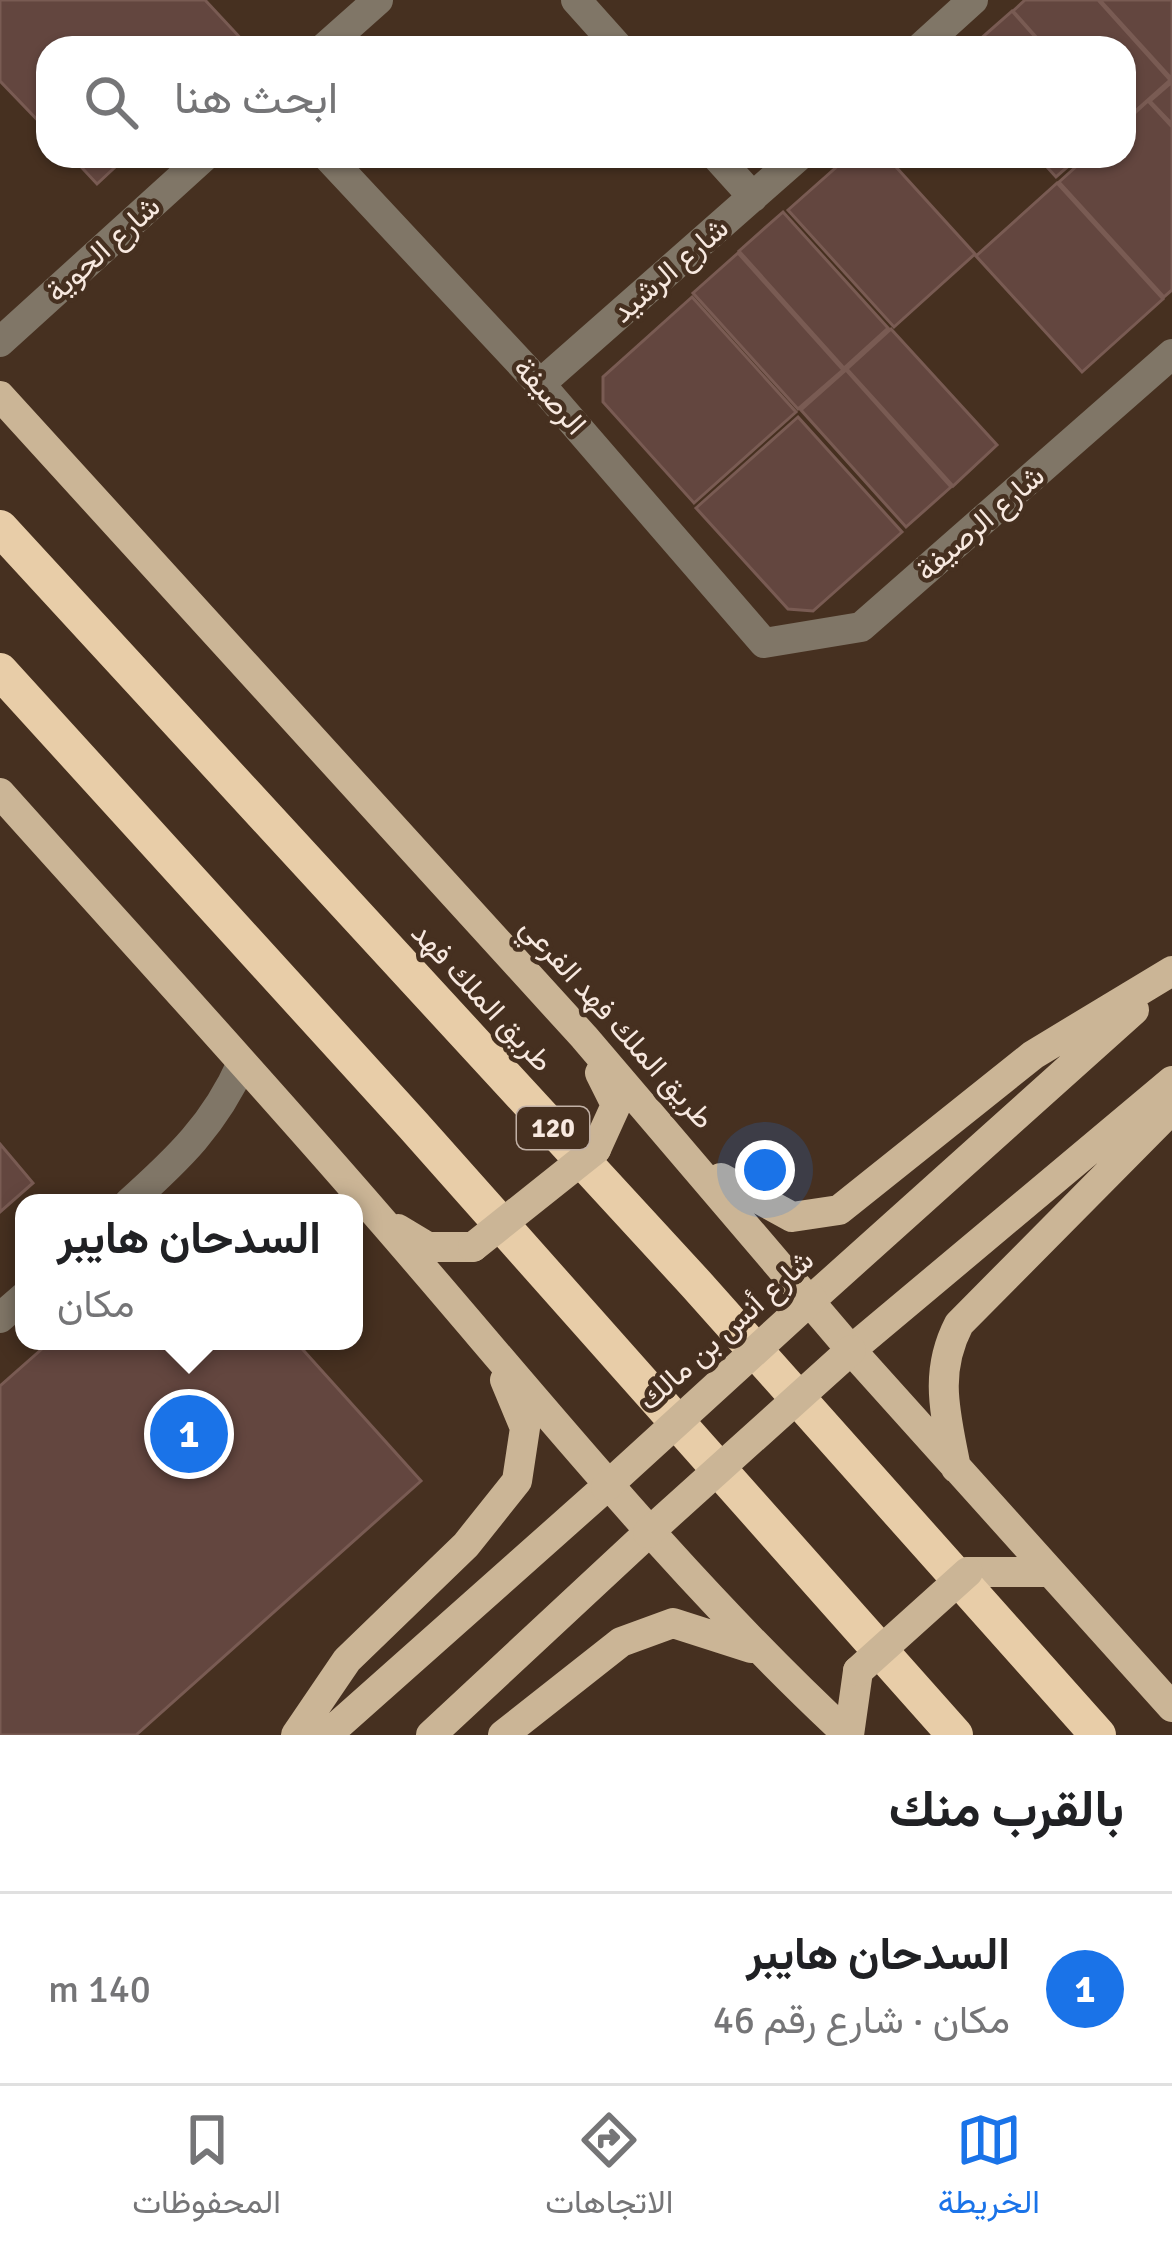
<!DOCTYPE html>
<html lang="ar">
<head>
<meta charset="utf-8">
<style>
  :root { --surface:#fff; --page:#f6f6f6; --text:#202124; --muted:#757577; --line:#e0e0e0; --accent:#1a73e8 }
  body { margin:0; font-family:Signika,Vazirmatn,sans-serif; background:var(--page); color:var(--text); direction:rtl }
  .you { position:absolute; left:765px; top:1170px; width:42px; height:42px; margin:-30px; border:9px solid #fff; border-radius:50%; background:#1a73e8; box-shadow:0 0 0 18px #1a73e833 }
  .badge { display:grid; place-items:center; width:78px; height:78px; border-radius:50%; background:var(--accent); color:#fff; font-size:39px; font-weight:700 }
  .pin { position:absolute; translate:-50% -50%; border:6px solid #fff; box-shadow:0 3px 12px #0006 }
  .popup { position:absolute; left:15px; top:1194px; width:348px; height:156px; box-sizing:border-box; display:grid; place-content:center; border-radius:24px; background:var(--surface); filter:drop-shadow(0 3px 9px #0005); font-size:39px; white-space:nowrap; color:var(--muted) }
  .popup b { font-size:45px; color:var(--text) }
  .popup::after { content:''; position:absolute; left:50%; top:100%; margin-left:-24px; border:24px solid transparent; border-top-color:var(--surface) }
  .list { margin:0; padding:0; list-style:none }
  h2 { display:flex; justify-content:space-between; align-items:center; height:156px; margin:0; padding:0 48px; font-size:51px }
  h2 small { font-size:39px; font-weight:400; color:var(--muted) }
  .list li { display:grid; grid-template-columns:78px 1fr auto; gap:36px; align-items:center; box-sizing:border-box; height:192px; padding:0 48px; border-top:3px solid var(--line) }
  .list b { display:block; font-size:45px; white-space:nowrap }
  .list p { margin:0; font-size:39px; white-space:nowrap; color:var(--muted) }
  .list em { font-size:39px; font-style:normal; color:var(--muted) }
  .icon { flex:none; width:66px; height:66px; fill:none; stroke:currentColor; stroke-width:2; stroke-linecap:round; stroke-linejoin:round }
  .map { position:relative; flex:none; width:1172px; height:1735px; overflow:hidden; direction:ltr }
  .search { position:absolute; background:var(--surface); box-shadow:0 3px 9px #0004; left:36px; right:36px; top:36px; height:132px; display:flex; align-items:center; gap:30px; box-sizing:border-box; padding:0 42px; border-radius:36px; color:var(--muted); font-size:45px }
  .sheet { height:348px; background:var(--surface) }
  nav { display:flex; justify-content:space-around; align-items:center; box-sizing:border-box; height:168px; border-top:3px solid var(--line); background:var(--surface); font-size:33px; color:var(--muted) }
  nav a { display:grid; justify-items:center; gap:6px }
  nav .on { color:var(--accent) }
  .map>svg:first-child { display:block }
  .building { fill:#63463f; stroke:#795b53; stroke-width:3 }
  .lines { fill:none; stroke-linecap:round; stroke-linejoin:round }
  .minor { stroke:#807667; stroke-width:30 }
  .major { stroke:#cbb596; stroke-width:30 }
  .highway { stroke:#e8cda8; stroke-width:36 }
  .major-bridge { stroke:#cbb596; stroke-width:30 }
  .labels { text-anchor:middle; stroke-width:9; stroke-linejoin:round; paint-order:stroke }
  .shield { fill:#463020; stroke:#c2b1a6; stroke-width:3 }
  .shield-label { font-size:27px; font-weight:bold; fill:#f7e8df }
  .street-label { font-size:30px; fill:#f7e8df; stroke:#463020 }
</style>
</head>
<body>
<div class="map">
<svg width="1172" height="1735" viewBox="0 0 1172 1735">
  <rect width="100%" height="100%" fill="#463020"/>
  <path class="building" d="M0,0H205L246,44L241,48H48V131L0,81Z
    M1025,0H1098L1170,80L1124,121V48H1046L1013,11Z
    M1100,0H1172V79Z
    M1012,11L1045,48H970Z
    M1172,82V124L1150,101Z
    M1148,101L1172,127V290L1164,297L1059,182L1088,156H1124V123Z
    M71,156H127L97,184Z
    M849,156H886L975,254L894,327L788,210Z
    M1037,156H1080L1056,177Z
    M1057,183L1163,299L1082,372L976,256Z
    M783,212L888,328L844,368L739,251Z
    M738,253L843,370L798,409L693,293Z
    M692,297L796,412L694,503L603,402V377Z
    M891,329L997,445L953,486L847,369Z
    M846,370L951,487L906,527L801,410Z
    M798,417L902,532L813,611L788,609L696,508Z
    M0,1144L33,1183L0,1212Z
    M51,1341H295L421,1481L136,1735H0V1386Z"/>
  <g class="lines">
    <path class="minor" d="M576,0L619,48
      M324,48L378,0
      M920,48L973,0
      M327,156L540,384L764,643L861,627L1172,354
      M716,156L753,197
      M0,342L205,156
      M540,384L799,156
      M129,1203C178,1159 215,1124 242,1063
      M0,1318L24,1297"/>
    <path class="major" d="M0,396L584,1037L851,1350L1172,1707
      M0,793C128,936 258,1077 383,1222C535,1397 678,1577 848,1735
      M596,1149L616,1105L600,1073
      M721,1178L792,1217L839,1210L1033,1055L1172,971
      M398,1229L428,1247H473
      M812,1299L1134,1010
      M851,1350L1172,1081
      M956,1468C946,1415 933,1374 959,1324L1172,1109
      M968,1572H1050
      M296,1735L347,1660L466,1545L517,1481L525,1428L505,1380
      M327,1735L606,1487
      M431,1735L648,1533
      M503,1735L621,1642L673,1623L751,1648
      M849,1735L858,1671"/>
    <path class="highway" d="M0,528L696,1284L1098,1735
      M0,671L413,1125L955,1735"/>
    <path class="major-bridge" d="M473,1247L596,1149
      M606,1487L812,1299
      M648,1533L851,1350
      M858,1671L968,1572"/>
  </g>
  <g class="labels">
    <rect class="shield" x="517" y="1107" width="72" height="42" rx="9"/>
    <g class="shield-label">
      <text x="553" y="1137">120</text>
    </g>
    <g class="street-label">
      <text transform="translate(103 249) rotate(-42)" y="10">شارع الحوية</text>
      <text transform="translate(670 270) rotate(-41)" y="10">شارع الرشيد</text>
      <text transform="translate(550 396) rotate(48)" y="10">الرصيفة</text>
      <text transform="translate(980 523) rotate(-41)" y="10">شارع الرصيفة</text>
      <text transform="translate(482 997) rotate(47)" y="10">طريق الملك فهد</text>
      <text transform="translate(617 1023) rotate(48)" y="10">طريق الملك فهد الفرعي</text>
      <text transform="translate(726 1330) rotate(-42)" y="10">شارع أنس بن مالك</text>
    </g>
  </g>
</svg>
<div class="you"></div>
<div class="pin badge" style="left:189px;top:1434px">1</div>
<div class="popup"><b>السدحان هايبر</b>مكان</div>
<div class="search"><svg class="icon" aria-label="search" viewBox="0 0 24 24"><circle cx="10" cy="10" r="6"/><path d="M15 15l6 6"/></svg>ابحث هنا</div>
</div>
<section class="sheet">
<h2>بالقرب منك<small></small></h2>
<ul class="list">
<li><span class="badge">1</span><div><b>السدحان هايبر</b><p>مكان · شارع رقم 46</p></div><em>140 m</em></li>
</ul>
</section>
<nav>
<a class="on"><svg class="icon" aria-label="map" viewBox="0 0 24 24"><path d="M3 6l6-2 6 2 6-2v14l-6 2-6-2-6 2zM9 4v14M15 6v14"/></svg>الخريطة</a>
<a><svg class="icon" aria-label="directions" viewBox="0 0 24 24"><path d="M12 3l9 9-9 9-9-9zM9 14v-3h6M13 9l2 2-2 2"/></svg>الاتجاهات</a>
<a><svg class="icon" aria-label="saved" viewBox="0 0 24 24"><path d="M7 4h10v16l-5-4-5 4z"/></svg>المحفوظات</a>
</nav>
</body>
</html>
